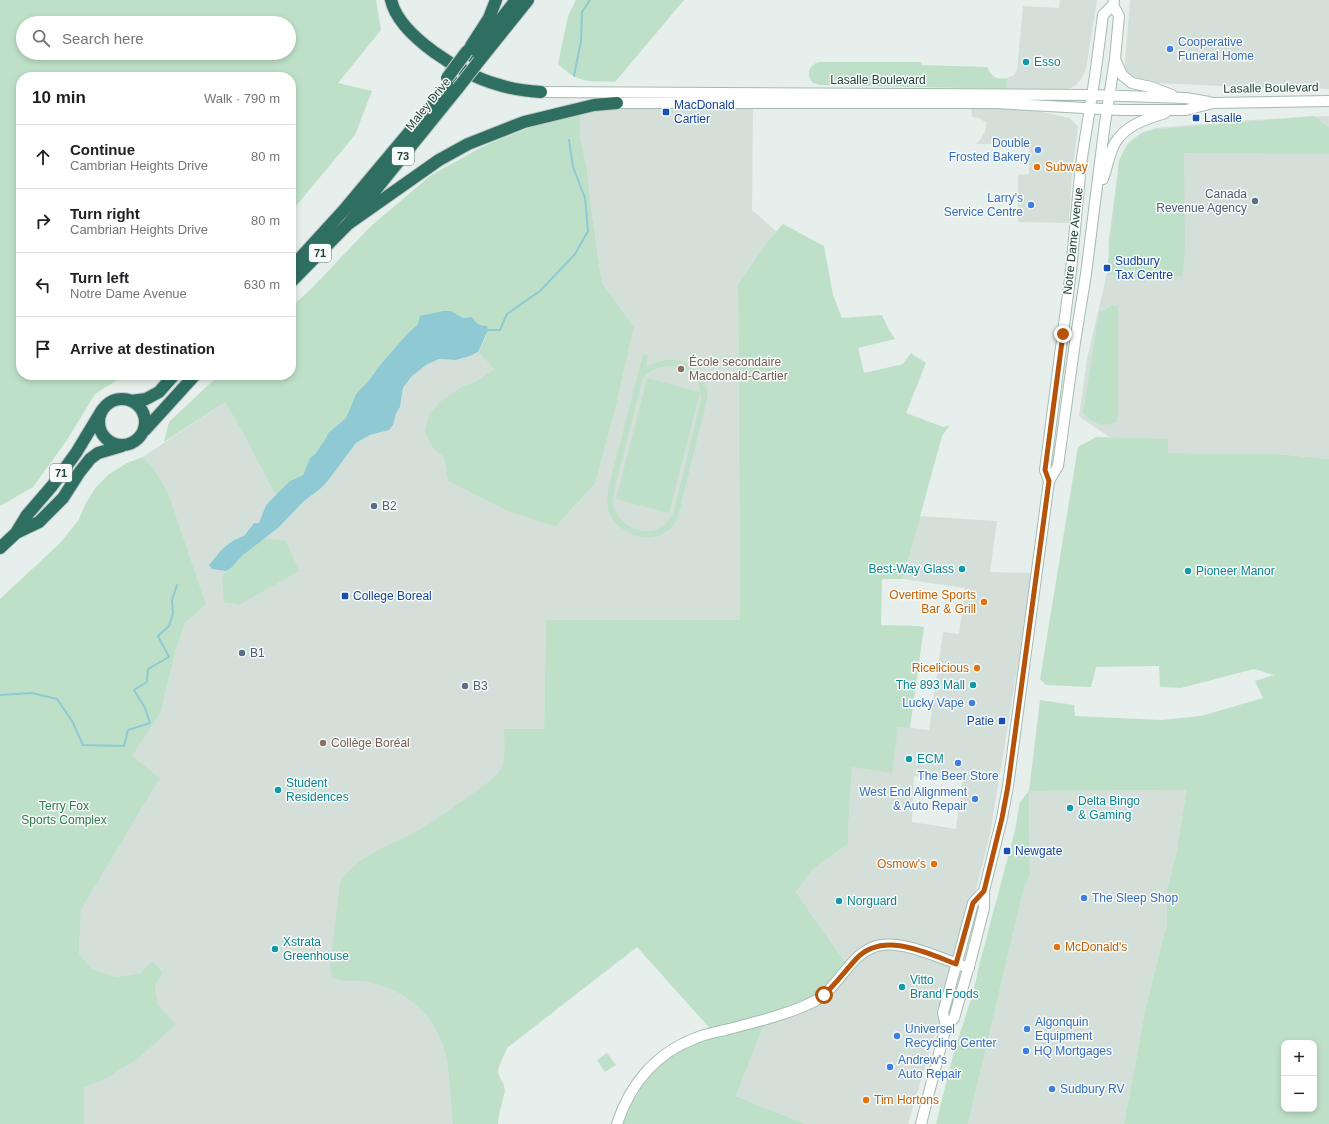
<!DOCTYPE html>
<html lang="en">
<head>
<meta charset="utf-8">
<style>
  :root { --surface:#fff; --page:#f2f2f2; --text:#202124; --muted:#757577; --line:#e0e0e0 }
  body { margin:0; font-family:Arial,sans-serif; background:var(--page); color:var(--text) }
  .controls { position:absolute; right:12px; bottom:12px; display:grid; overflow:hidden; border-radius:8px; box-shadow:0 2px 6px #0003 }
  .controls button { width:36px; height:36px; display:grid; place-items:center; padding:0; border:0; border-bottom:1px solid var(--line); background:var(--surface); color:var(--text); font:20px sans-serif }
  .stop { position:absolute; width:12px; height:12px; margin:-9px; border:3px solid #b45309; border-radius:50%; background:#fff }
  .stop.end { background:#b45309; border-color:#fff; box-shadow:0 1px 4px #0008 }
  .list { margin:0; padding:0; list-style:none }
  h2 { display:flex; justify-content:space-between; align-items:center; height:52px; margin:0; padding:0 16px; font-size:17px }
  h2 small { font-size:13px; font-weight:400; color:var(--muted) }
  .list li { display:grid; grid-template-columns:26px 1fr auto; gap:12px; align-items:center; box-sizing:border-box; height:64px; padding:0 16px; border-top:1px solid var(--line) }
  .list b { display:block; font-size:15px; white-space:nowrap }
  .list p { margin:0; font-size:13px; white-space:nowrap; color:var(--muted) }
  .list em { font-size:13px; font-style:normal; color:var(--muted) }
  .icon { flex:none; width:22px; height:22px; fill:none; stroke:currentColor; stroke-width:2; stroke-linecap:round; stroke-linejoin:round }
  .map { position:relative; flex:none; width:1329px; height:1124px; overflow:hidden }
  .search { position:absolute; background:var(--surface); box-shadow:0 2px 6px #0003; left:16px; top:16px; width:280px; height:44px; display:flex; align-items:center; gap:10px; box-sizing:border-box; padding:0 14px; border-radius:22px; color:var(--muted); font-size:15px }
  .panel { position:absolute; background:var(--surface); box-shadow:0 2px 6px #0003; left:16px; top:72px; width:280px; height:308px; border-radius:16px }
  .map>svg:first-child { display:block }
  .built { fill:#d4dfda; fill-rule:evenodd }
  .green { fill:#bfe0c8; fill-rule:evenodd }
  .water { fill:#8ec9d4 }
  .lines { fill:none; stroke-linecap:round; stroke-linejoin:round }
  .stream { stroke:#8ec9d4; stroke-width:2 }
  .secondary-casing { stroke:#a4bbb3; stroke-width:12 }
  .highway-casing { stroke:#c2cac8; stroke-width:14 }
  .secondary { stroke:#fff; stroke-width:10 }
  .highway { stroke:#2f6f62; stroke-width:12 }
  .highway-bridge-casing { stroke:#c2cac8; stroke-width:14; stroke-linecap:butt }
  .highway-bridge { stroke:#2f6f62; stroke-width:12 }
  .route { stroke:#b45309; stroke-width:5 }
  .shop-dot { fill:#3f7fe0; stroke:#f7fbf9; stroke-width:1.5 }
  .culture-dot { fill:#0f9aa8; stroke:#f7fbf9; stroke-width:1.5 }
  .transit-dot { fill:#1a4fb4; stroke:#f7fbf9; stroke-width:1.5 }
  .food-dot { fill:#e8710a; stroke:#f7fbf9; stroke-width:1.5 }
  .service-dot { fill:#5c6f8a; stroke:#f7fbf9; stroke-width:1.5 }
  .education-dot { fill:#8d6e63; stroke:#f7fbf9; stroke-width:1.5 }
  .labels { text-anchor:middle; stroke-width:3; stroke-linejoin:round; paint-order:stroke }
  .shield { fill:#f7fbf9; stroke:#637a73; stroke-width:1 }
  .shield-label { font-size:11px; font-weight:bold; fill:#24423a }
  .shop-label { font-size:12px; fill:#366cbe; stroke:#f7fbf9; text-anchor:start }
  .culture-label { font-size:12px; fill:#0d838f; stroke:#f7fbf9; text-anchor:start }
  .street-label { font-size:12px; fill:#24423a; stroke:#f7fbf9 }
  .transit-label { font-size:12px; fill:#164399; stroke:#f7fbf9; text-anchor:start }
  .food-label { font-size:12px; fill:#c56008; stroke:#f7fbf9; text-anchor:start }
  .service-label { font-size:12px; fill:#4e5e75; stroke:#f7fbf9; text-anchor:start }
  .education-label { font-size:12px; fill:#785e54; stroke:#f7fbf9; text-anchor:start }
  .park-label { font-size:12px; fill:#2d7a4b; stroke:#f7fbf9 }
</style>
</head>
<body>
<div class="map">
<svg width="1329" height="1124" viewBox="0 0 1329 1124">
  <rect width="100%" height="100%" fill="#e6efeb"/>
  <path class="built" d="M1060,0H1097L1086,69L1082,78L1076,85L1069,89H1006L1007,78L1014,75L1017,70L1023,6L1059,8Z
    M1130,0H1329V89L1221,86L1159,83L1134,77L1126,71L1125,62Z
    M615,107H753L752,210L776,231L770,238L738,284L740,621L546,620L544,729H506L507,1048L498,1069V1074L504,1085L505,1092L499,1109L498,1124H84V1088L103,1080L137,1060L175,1024L158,1005L155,986L163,973L153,962L140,973L116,977L91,968L79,953L81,910L160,778L131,756L161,712L175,653L185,623L206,604L168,492L152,466L143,457L225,402L245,437L276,496L266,505L259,523H254L244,537L238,538L230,542L209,565L237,562L243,555L278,528L304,501L320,489L327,482L356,443L370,435L382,432L393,425L396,414L400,407L403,388L412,376L426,365L439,359L456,360L470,356L478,352L494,369L476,381L461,387L441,402L429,413L432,447L444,458L448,481L507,511L555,527L595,484L615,411L634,327L602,283L593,222L587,169L580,136V113Z
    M971,107H1020L1070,118L1078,127L1072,171L1069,223L1018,222V175L1029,174V145L976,144L980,140L985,132L987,123L979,118L972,117Z
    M1329,116V459L1277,454L1168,453L1121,438H1111L1084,420L1079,416L1087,359L1107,273L1109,258L1108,244L1119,163L1127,144L1141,133L1156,128L1251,120Z
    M919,516L997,521L990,572L1032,573L1029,597L990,834L973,902L956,964L946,1026L936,1029L908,1124H803V1123L736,1096L763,1025L828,1000L834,985L849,968L796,892L813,869L848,844V831L852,767L898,726L929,730L943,632L959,634L965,588L903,579ZM914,776L962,781L956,829L912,822Z
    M1188,790L1176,854L1167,890V923L1146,1006L1124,1124H968L1024,886L1030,876L1029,791Z"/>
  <path class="green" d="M0,0H376L381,30L338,83L372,91L355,135L291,212V77H21V375H125L95,394L67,440L33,487L0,506ZM23,23H289V53H23Z
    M576,0H684L615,82C588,81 579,84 558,64L568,16Z
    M820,62H922L921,65L987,67C992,77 996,80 1007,78L1006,89L820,85L813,83C806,75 808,64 820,62Z
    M580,113V136L587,169L593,222L602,283L634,327L615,411L595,484L555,527L507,511L448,481L444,458L432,447L425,432L429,413L441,401L461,387L476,381L494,369L478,352L486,336L487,326C479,326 476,323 472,317L418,324L407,334L380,365L369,380L356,394L346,418L328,433L326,438L315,454L310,458L303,475L290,481L276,496L245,437L225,402L164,442L169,422L219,375H291V307L310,290L371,226L430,176L480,148L498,140L529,128Z
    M1314,116L1329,128V154L1184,153L1185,247L1183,276L1124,277L1107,274L1110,240L1119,161C1126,144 1134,136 1151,130Z
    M783,224L824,246L833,295L842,318L882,315L889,330L895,339L858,348L864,373L903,364L911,353L926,363L906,413L943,427L950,425L942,436L903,579H882L881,625L918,626L924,627L910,728L898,727L892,773L852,767L848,831V844L813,869L796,892L849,968L834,985L828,1000L763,1026L736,1096L803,1123V1124H618L651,1066L714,1033L637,947L507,1048C504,1055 498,1065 498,1072C499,1080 506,1085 504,1093C503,1104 498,1112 498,1124H453C450,1099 451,1072 444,1048C437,1025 420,1004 399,993C391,989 382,986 373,983C360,978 342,984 332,977L330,966L340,883C356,854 399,843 426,826C443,815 459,803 476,791C485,784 498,777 502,766C506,755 504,741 504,729H544L546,620H740L738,284L770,238Z
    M1111,305L1118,306V415L1116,422C1104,428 1091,423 1083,413L1099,312L1105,310Z
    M643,354L648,356L646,367C656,362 666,359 677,360C690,362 705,377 707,390C707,393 707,397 707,400L678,517C676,521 674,525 671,528C651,547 619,535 609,512C606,505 608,497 608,490ZM666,366C687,366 701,377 701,399L673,515C671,517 669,521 667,523C651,540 623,529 615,510C612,504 614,497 614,491L643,378C649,371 656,368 666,366Z
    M647,378L700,392L669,513L616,499Z
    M1096,437L1168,439V453L1277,454L1329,459V1124H1124L1146,1006L1167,923V890L1176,854L1187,790L1029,791L1030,876L1024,887L968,1124H936L953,1055L973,993L980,962L1015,830L1020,802L1029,791L1040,700L1074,705L1075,716L1162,720L1201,716L1263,698L1255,681L1274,675L1254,669L1181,688L1160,687L1159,666L1096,667L1091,687L1046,685L1040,679L1078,447ZM1284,1043H1314V1109H1284Z
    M143,457L152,466L168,492L206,604L185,623L175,653L161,712L132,756L160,778L81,910L79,953L91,968L116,977L140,973L153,961L163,973L155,986L158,1005L176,1024L137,1060L103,1080L84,1088V1124H0V599L60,543L78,521L86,503L96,487L109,474L127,463Z
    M264,538L286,541L299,571L239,605L224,602L222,576L231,568L243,555Z
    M607,1053L616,1065L605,1072L597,1060Z"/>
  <path class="water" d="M443,311H451L463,318L472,317C476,323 479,326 487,326L488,330L478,352L470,356L456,360L439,359L426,365L412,376L403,388L400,407L396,414L393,425L389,430L370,435L356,443L327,482L320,489L304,501L278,528L243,555L231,568L226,571L212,569L209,565C219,553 228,540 244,536L254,523H259L266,505L290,481L303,475L310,458L315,454L326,438L328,433L346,418L356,394L369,380L380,365L407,334L418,324L420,316Z"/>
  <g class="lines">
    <path class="stream" d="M574,76L581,41L582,12L590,0
      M488,330H500L507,314L540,291L575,254L588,231L585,198L573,167L569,140
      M0,695L32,693L57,699L72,721L83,745L124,746L128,730L150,723L145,708L134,690L147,682L148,669L169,657L158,636L169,626L173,613L172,600L177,585"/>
    <defs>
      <path id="secondary" d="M1115,59L1122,75L1132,83L1151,87L1172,95
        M541,92L1092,95L1186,98L1209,102
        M617,103H994L1121,110H1186L1213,103L1329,101
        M1103,179C1107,168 1109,154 1115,143C1126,125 1146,119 1165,113
        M1049,481L1045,470L1071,271L1081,164L1095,76L1103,15L1113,5L1114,0
        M946,1026L954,1018L971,959L984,908V891L1002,818L1008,786L1049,481L1058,466L1075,342L1086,274L1105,123L1115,59L1119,16L1113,5
        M617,1124C630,1084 656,1053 696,1038C705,1034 716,1032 725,1030C755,1022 787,1015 815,1001C840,987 851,950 881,945C906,941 944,960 969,968
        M921,1124L946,1026L943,1013L959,955L973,903L984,891"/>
      <path id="highway" d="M391,0C399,36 463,75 496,84C511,89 526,91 541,92
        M471,46L489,18L496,0
        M472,56L516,0
        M479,61L528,0
        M348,224L439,160L468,144L524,122L594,105L617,103
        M291,268L343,211L452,81
        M291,282L348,224L458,88
        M99 422a23 23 0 1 1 46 0a23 23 0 1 1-46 0Z
        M131,401L146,399L159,392L174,375
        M145,430L195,375
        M16,533L39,522L63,498L79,473L90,459L98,453L122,446
        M0,548L16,533L27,515L52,486L76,453L102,410"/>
    </defs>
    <use href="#secondary" class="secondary-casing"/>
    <use href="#highway" class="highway-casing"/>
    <use href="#secondary" class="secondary"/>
    <use href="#highway" class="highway"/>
    <defs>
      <path id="highway-bridge" d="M447,78L467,51
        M458,88L479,61"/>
    </defs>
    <use href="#highway-bridge" class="highway-bridge-casing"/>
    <use href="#highway-bridge" class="highway-bridge"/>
  </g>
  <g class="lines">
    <path class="route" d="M824,995C836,983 846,970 857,958C884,931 927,953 956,964L973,903L984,891L1002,818L1008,786L1049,481L1045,470L1063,334"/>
  </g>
  <g class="shop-dot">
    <circle cx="1170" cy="49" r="4"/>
    <circle cx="1038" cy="150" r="4"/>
    <circle cx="1031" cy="205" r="4"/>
    <circle cx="972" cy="703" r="4"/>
    <circle cx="958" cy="763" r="4"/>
    <circle cx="975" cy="799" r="4"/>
    <circle cx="1084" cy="898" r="4"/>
    <circle cx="1027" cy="1029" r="4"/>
    <circle cx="897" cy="1036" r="4"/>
    <circle cx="1026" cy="1051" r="4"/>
    <circle cx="890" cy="1067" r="4"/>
    <circle cx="1052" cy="1089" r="4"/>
  </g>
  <g class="culture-dot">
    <circle cx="1026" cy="62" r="4"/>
    <circle cx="962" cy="569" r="4"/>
    <circle cx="1188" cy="571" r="4"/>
    <circle cx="973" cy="685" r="4"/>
    <circle cx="909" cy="759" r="4"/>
    <circle cx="278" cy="790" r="4"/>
    <circle cx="1070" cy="808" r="4"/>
    <circle cx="839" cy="901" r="4"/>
    <circle cx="275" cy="949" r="4"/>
    <circle cx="902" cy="987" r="4"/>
  </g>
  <g class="transit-dot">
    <rect x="662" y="108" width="8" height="8" rx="2"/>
    <rect x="1192" y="114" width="8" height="8" rx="2"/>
    <rect x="1103" y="264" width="8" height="8" rx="2"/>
    <rect x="341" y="592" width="8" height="8" rx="2"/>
    <rect x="998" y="717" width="8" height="8" rx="2"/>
    <rect x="1003" y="847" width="8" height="8" rx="2"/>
  </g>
  <g class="food-dot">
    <circle cx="1037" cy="167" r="4"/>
    <circle cx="984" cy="602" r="4"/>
    <circle cx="977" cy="668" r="4"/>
    <circle cx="934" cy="864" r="4"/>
    <circle cx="1057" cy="947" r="4"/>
    <circle cx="866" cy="1100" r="4"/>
  </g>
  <g class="service-dot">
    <circle cx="1255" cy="201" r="4"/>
    <circle cx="374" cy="506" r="4"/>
    <circle cx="242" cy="653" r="4"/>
    <circle cx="465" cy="686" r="4"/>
  </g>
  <g class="education-dot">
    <circle cx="681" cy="369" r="4"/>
    <circle cx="323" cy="743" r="4"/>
  </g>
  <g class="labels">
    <g class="shield">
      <rect x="392" y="147" width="22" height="18" rx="3"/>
      <rect x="309" y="244" width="22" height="18" rx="3"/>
      <rect x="50" y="464" width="22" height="18" rx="3"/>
    </g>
    <g class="shield-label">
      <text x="403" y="160">73</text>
      <text x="320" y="257">71</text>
      <text x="61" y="477">71</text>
    </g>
    <g class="shop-label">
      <text x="1178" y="46">Cooperative<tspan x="1178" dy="14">Funeral Home</tspan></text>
      <text x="1030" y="147" text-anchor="end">Double<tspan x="1030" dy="14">Frosted Bakery</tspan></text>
      <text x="1023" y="202" text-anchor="end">Larry's<tspan x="1023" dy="14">Service Centre</tspan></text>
      <text x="964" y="707" text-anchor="end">Lucky Vape</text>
      <text x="958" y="780" text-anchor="middle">The Beer Store</text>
      <text x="967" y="796" text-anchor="end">West End Alignment<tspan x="967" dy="14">&amp; Auto Repair</tspan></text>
      <text x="1092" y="902">The Sleep Shop</text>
      <text x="1035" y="1026">Algonquin<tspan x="1035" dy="14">Equipment</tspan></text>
      <text x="905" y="1033">Universel<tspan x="905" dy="14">Recycling Center</tspan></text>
      <text x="1034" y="1055">HQ Mortgages</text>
      <text x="898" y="1064">Andrew's<tspan x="898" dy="14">Auto Repair</tspan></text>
      <text x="1060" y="1093">Sudbury RV</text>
    </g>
    <g class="culture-label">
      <text x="1034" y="66">Esso</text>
      <text x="954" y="573" text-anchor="end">Best-Way Glass</text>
      <text x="1196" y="575">Pioneer Manor</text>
      <text x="965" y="689" text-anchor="end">The 893 Mall</text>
      <text x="917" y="763">ECM</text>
      <text x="286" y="787">Student<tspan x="286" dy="14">Residences</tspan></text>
      <text x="1078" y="805">Delta Bingo<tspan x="1078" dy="14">&amp; Gaming</tspan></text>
      <text x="847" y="905">Norguard</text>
      <text x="283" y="946">Xstrata<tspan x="283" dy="14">Greenhouse</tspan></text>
      <text x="910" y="984">Vitto<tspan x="910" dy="14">Brand Foods</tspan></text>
    </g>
    <g class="street-label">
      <text x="878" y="84">Lasalle Boulevard</text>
      <text transform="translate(1271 88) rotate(-1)" y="4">Lasalle Boulevard</text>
      <text transform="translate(428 104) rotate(-51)" y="4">Maley Drive</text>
      <text transform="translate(1073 241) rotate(-84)" y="4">Notre Dame Avenue</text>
    </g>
    <g class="transit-label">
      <text x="674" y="109">MacDonald<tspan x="674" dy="14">Cartier</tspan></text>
      <text x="1204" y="122">Lasalle</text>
      <text x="1115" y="265">Sudbury<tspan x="1115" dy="14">Tax Centre</tspan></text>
      <text x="353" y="600">College Boreal</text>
      <text x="994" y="725" text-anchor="end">Patie</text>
      <text x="1015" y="855">Newgate</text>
    </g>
    <g class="food-label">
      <text x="1045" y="171">Subway</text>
      <text x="976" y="599" text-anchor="end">Overtime Sports<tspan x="976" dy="14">Bar &amp; Grill</tspan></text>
      <text x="969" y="672" text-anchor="end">Ricelicious</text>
      <text x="926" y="868" text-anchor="end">Osmow's</text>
      <text x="1065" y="951">McDonald's</text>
      <text x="874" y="1104">Tim Hortons</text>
    </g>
    <g class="service-label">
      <text x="1247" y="198" text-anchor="end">Canada<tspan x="1247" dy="14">Revenue Agency</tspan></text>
      <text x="382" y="510">B2</text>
      <text x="250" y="657">B1</text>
      <text x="473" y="690">B3</text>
    </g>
    <g class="education-label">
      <text x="689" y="366">École secondaire<tspan x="689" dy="14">Macdonald-Cartier</tspan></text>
      <text x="331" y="747">Collège Boréal</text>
    </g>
    <g class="park-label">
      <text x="64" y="810">Terry Fox<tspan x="64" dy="14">Sports Complex</tspan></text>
    </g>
  </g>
</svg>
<div class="controls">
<button>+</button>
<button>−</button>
</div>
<div class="stop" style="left:824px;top:995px"></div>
<div class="stop end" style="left:1063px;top:334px"></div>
<div class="search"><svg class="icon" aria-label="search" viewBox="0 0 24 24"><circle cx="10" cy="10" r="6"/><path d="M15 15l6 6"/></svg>Search here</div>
<section class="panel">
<h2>10 min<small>Walk · 790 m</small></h2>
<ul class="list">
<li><svg class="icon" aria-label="ahead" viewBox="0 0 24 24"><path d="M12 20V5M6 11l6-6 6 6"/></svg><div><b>Continue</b><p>Cambrian Heights Drive</p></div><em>80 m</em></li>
<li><svg class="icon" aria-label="right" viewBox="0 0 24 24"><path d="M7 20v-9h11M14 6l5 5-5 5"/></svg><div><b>Turn right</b><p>Cambrian Heights Drive</p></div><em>80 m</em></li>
<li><svg class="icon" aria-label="left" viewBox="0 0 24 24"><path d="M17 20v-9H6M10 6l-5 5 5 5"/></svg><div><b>Turn left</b><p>Notre Dame Avenue</p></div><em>630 m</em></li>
<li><svg class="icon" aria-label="arrive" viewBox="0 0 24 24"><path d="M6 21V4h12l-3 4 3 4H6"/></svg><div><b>Arrive at destination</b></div></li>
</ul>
</section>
</div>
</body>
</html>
